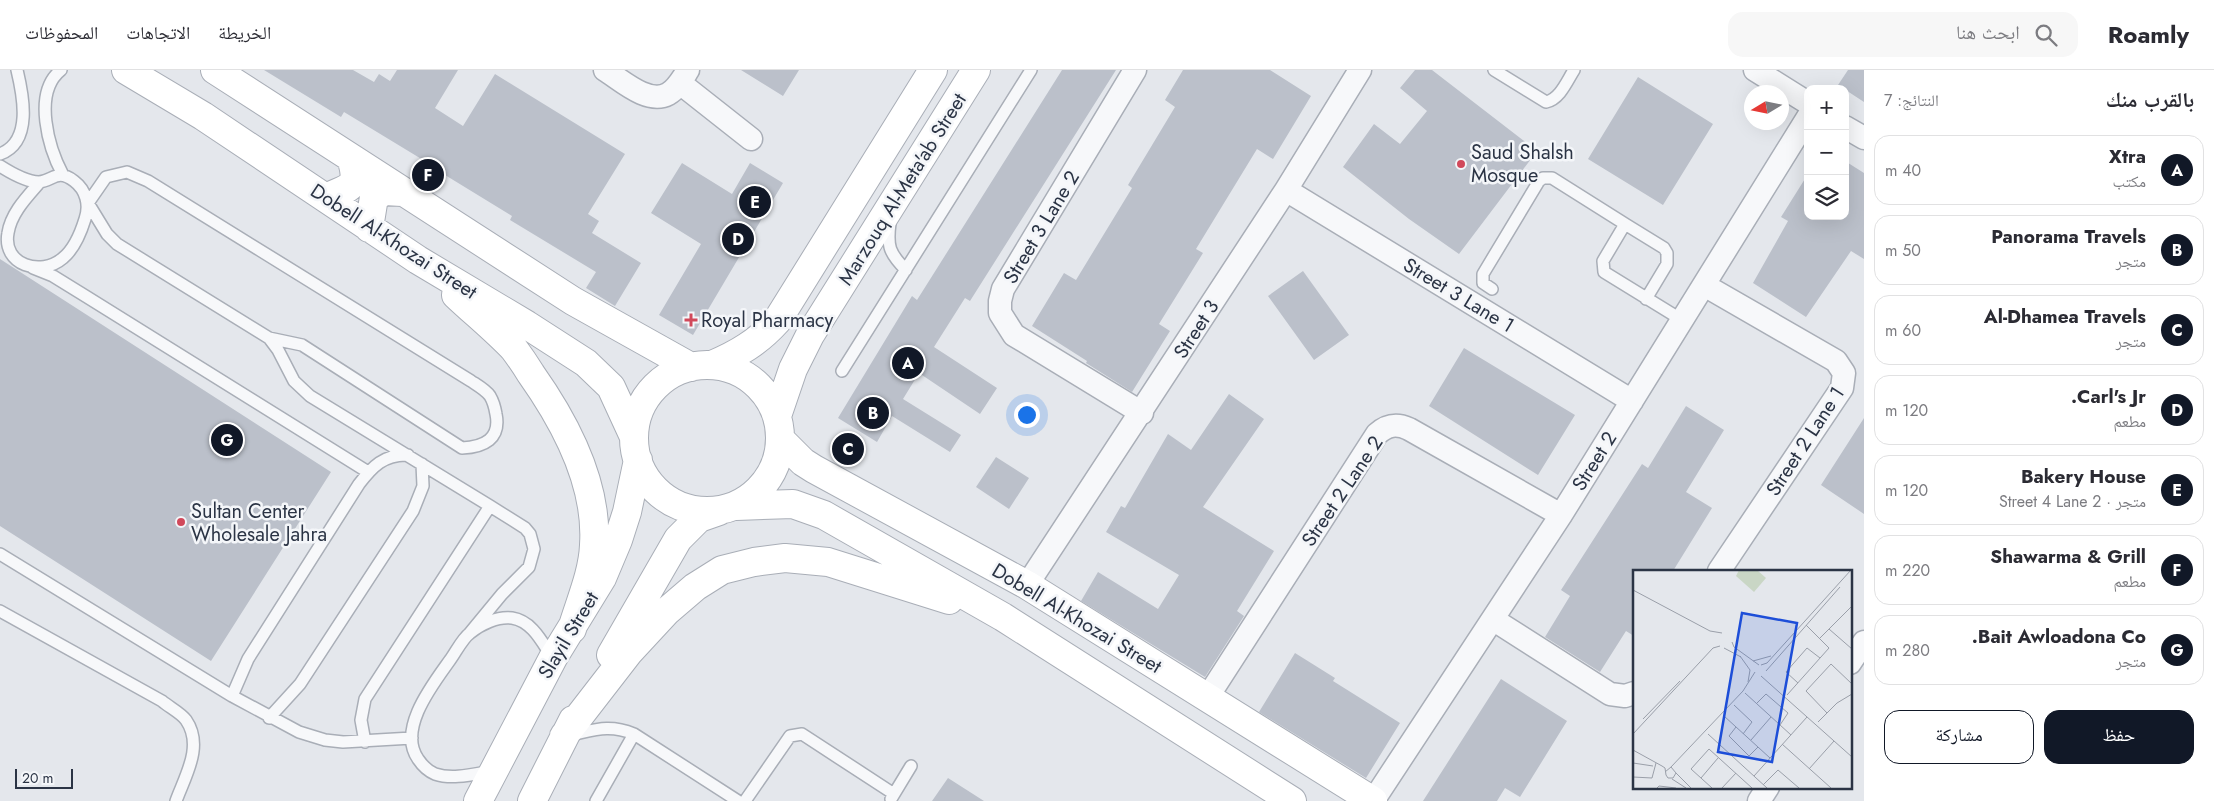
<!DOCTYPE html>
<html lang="ar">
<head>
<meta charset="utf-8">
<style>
  :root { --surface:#fff; --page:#f7f7f7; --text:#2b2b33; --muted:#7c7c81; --line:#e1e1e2; --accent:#111827 }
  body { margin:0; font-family:Jost,"Noto Naskh Arabic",sans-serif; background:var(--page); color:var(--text); direction:rtl }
  .controls { position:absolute; right:15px; top:15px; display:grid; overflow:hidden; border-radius:10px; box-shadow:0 5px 20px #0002 }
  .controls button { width:45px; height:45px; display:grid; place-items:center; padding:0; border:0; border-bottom:1px solid var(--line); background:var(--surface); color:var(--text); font:25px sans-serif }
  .compass { position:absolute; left:1744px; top:15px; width:45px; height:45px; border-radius:50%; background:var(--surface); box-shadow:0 5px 20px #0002; rotate:260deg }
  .scale { position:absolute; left:15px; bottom:12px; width:58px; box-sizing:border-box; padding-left:5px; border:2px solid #2b3445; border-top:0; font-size:14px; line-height:18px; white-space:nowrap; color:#2b3445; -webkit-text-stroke:4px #f4f6f9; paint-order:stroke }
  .you { position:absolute; left:1026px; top:344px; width:18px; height:18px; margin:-12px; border:4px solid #fff; border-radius:50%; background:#1a73e8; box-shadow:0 0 0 8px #1a73e833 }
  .badge { display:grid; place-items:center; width:32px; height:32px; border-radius:50%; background:var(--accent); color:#fff; font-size:16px; font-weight:700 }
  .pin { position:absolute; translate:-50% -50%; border:2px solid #fff; box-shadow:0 1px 5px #0006 }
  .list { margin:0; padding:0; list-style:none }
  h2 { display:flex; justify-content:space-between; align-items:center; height:65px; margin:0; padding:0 20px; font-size:21px }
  h2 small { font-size:16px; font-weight:400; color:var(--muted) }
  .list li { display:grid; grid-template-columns:32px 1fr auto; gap:15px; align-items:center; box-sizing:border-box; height:70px; margin:0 10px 10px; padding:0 10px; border:1px solid var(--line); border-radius:15px }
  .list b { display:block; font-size:19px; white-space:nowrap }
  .list p { margin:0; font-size:16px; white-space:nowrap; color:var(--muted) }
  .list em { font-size:16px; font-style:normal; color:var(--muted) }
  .actions { display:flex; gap:10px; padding:15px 20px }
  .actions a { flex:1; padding:11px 0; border:1px solid var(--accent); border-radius:15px; text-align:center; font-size:18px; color:var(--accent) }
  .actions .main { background:var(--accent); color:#fff }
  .icon { flex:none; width:28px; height:28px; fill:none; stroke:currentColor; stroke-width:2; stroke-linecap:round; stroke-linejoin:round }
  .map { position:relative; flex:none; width:1864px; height:731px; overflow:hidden; direction:ltr }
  header { display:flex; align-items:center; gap:30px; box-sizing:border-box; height:70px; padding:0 25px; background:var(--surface); border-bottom:1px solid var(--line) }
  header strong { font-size:24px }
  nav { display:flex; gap:28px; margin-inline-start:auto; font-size:18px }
  .search { width:350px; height:45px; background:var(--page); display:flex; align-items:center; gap:12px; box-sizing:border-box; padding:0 18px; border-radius:15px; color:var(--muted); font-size:19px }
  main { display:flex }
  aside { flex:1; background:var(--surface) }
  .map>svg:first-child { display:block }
  .building { fill:#bbc0ca }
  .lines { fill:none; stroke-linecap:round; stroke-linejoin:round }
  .service-casing { stroke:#a9aeb7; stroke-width:14 }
  .minor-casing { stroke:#a9aeb7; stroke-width:25 }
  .secondary-casing { stroke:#a9aeb7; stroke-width:30 }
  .service { stroke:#f7f8fa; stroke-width:11 }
  .minor { stroke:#f7f8fa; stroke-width:22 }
  .secondary { stroke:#fff; stroke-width:28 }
  .poi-dot { fill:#d1495b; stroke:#f4f6f9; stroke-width:2 }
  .labels { text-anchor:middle; stroke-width:5; stroke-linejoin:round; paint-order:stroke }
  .poi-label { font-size:20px; fill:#2b3445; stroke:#f4f6f9; text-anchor:start }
  .street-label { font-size:20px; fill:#2b3445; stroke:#f4f6f9 }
  .inset-road { fill:none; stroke:#9a9fa9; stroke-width:1 }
  .view { fill:#1d4ed8; fill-opacity:0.15; stroke:#1d4ed8; stroke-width:2.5 }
  .inset-edge { fill:none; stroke:#2b3445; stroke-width:2.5 }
</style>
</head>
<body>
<header>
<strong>Roamly</strong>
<div class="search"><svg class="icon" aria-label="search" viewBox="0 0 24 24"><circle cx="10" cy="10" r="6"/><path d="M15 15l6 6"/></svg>ابحث هنا</div>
<nav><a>الخريطة</a><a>الاتجاهات</a><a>المحفوظات</a></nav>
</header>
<main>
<aside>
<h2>بالقرب منك<small>النتائج: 7</small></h2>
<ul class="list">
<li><span class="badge">A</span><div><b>Xtra</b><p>مكتب</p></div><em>40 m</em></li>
<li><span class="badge">B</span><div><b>Panorama Travels</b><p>متجر</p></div><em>50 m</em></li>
<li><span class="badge">C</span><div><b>Al-Dhamea Travels</b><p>متجر</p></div><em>60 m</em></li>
<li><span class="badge">D</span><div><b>Carl's Jr.</b><p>مطعم</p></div><em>120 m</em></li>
<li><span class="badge">E</span><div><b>Bakery House</b><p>متجر · Street 4 Lane 2</p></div><em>120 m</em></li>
<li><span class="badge">F</span><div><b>Shawarma &amp; Grill</b><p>مطعم</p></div><em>220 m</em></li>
<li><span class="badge">G</span><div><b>Bait Awloadona Co.</b><p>متجر</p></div><em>280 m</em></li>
</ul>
<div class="actions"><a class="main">حفظ</a><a>مشاركة</a></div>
</aside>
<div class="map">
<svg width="1864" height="731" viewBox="0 0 1864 731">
  <rect width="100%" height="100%" fill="#e4e7ec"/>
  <path class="building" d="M264,0H353L374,12L379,4L390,11L397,0H458L435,38L463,56L495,4L625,84L588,144L599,151L592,163L641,193L615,236L586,218L596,202L510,150L512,146L432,97L433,96L344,42L341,47Z
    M741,0H799L783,26Z
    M1062,0H1116L970,231L965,228L934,277L997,318L980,344L919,303L903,329L961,365L950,382L892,346L877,372L838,348L912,226L917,230Z
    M1183,0H1270L1311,26L1273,89L1257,79L1196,179L1203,183L1159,254L1170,261L1132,322L1086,293L1087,291L1032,256L1064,203L1076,210L1132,118L1128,115L1175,37L1165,30Z
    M1415,0H1432L1537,81L1459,184L1409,149L1343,97L1374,54L1400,74L1427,41L1400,18Z
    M1848,0H1864V32L1838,15Z
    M1638,7L1713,54L1663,135L1588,89Z
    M1845,91L1864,103V189L1851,181L1806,247L1753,213L1788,151L1781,147L1808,104V146H1845Z
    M682,93L732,124L750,93L783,113L693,265L659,245L701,174L651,143Z
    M0,189L331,402L211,591L0,456Z
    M1303,201L1349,265L1314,290L1268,226Z
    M1464,278L1575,345L1538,405L1429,336Z
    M1229,324L1264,349L1203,437L1274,481L1237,541L1244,546L1205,607L1081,531L1098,502L1158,539L1179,505L1106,462L1121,436L1125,438L1168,364L1191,380Z
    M1686,336L1724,360L1686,422L1712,438L1673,501H1634V566L1626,561L1600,602L1545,567L1570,526L1561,520L1642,394L1648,398Z
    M1864,348V444L1821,415Z
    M996,387L1029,408L1009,439L976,417Z
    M1295,583L1335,608L1333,611L1400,653L1366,708L1259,642Z
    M1501,609L1567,651L1520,727L1505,718L1497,731H1423Z
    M948,708L984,731H932Z"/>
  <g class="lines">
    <defs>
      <path id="service" d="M61,0C32,23 49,79 63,105
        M1494,0L1546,32C1560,29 1567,11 1574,0
        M0,84C33,72 23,25 17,0
        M0,96C11,103 26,112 39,112C53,111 57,98 74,111C86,120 90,135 85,149C81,162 74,179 63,188C41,207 2,195 8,163C11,143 27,127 40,112
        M890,153C887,176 889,183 906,200
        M1625,154L1664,178L1667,183V194L1646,229
        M33,198L53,206L87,227L368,402
        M1492,219L1483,213V204L1539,111L1543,108H1552L1625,154L1603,191L1604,202L1682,250
        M269,268L302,275L462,378C484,377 501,369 496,344C495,338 493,331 490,326C486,320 477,315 471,311L148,111L127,102L106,107L88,133L107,164L117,174L269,268L278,280L294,311L310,326L490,436L525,458L530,464L534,479L529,497L502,524L469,564
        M842,301L1031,0
        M0,484L232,626L299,662L325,670L343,672L412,668
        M0,541L162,631C169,637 181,643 186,650C204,676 185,706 176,731
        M232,626L248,589L359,414C372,397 384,384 408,385
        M269,648L300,614L413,441L423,416L422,394
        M570,665C595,660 609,654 634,664L738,731
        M365,672L361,650L365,629L490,436
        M492,701C474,704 453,710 435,704C428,701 422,695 418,689C397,659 433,614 450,590C456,582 462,569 470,563C481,554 498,546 512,548C532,551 542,572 552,587
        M891,729L911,696
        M596,731L634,664
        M745,731L790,666L802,664L894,724"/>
      <path id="minor" d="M605,0C621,10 648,35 668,24C677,19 683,8 688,0
        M1135,0L1003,219L1000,231V243L1014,265L1142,343
        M1755,0L1808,33
        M680,13L751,69
        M1845,57L1864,68
        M1286,120L1632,331
        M1704,215L1836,291L1844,303L1842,318L1719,501
        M1027,515L1286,120L1360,0
        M1494,550L1610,624L1625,626L1634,623
        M1850,593L1864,572
        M1207,628L1377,364C1387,355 1396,353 1409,359L1561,445
        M1373,731L1561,445L1808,47
        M1759,731L1768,717"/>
      <path id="secondary" d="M126,0L203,46L418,190L527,255L586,293L611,317L634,367
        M215,0L573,231L691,297
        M327,127C352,117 360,116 351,88
        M369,158L374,127L385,121L402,122
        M456,225C475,243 496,260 514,279C520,287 526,296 531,304C565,352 598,415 594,475C593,503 580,532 572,559
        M712,295C738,284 758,272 777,251L933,0
        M634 368a73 73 0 1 1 146 0a73 73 0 1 1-146 0Z
        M777,346L793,299L810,265L976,0
        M780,369L803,392L814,399L1027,515L1373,731
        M736,436L793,434L824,445L1003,547L1292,731
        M611,585L678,469L699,448L719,441
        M564,666L629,582L667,541L695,517L722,500L754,492L785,488L828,492L949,530
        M478,731L553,588L602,508L618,470L627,442L638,390
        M532,731L573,650"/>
    </defs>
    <use href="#service" class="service-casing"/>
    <use href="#minor" class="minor-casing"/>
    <use href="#secondary" class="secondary-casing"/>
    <use href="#service" class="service"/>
    <use href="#minor" class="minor"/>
    <use href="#secondary" class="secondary"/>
  </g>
  <g class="poi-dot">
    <circle cx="1461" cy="94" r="5"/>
    <path d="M688.5 242.5h5v5h5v5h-5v5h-5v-5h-5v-5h5z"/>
    <circle cx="181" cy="452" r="5"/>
  </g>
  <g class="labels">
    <g class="poi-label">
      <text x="1471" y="89">Saud Shalsh<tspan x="1471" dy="23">Mosque</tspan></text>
      <text x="701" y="257">Royal Pharmacy</text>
      <text x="191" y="448">Sultan Center<tspan x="191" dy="23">Wholesale Jahra</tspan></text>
    </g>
    <g class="street-label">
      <text transform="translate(902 119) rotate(-58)" y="7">Marzouq Al-Meta'ab Street</text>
      <text transform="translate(1041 157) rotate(-59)" y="7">Street 3 Lane 2</text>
      <text transform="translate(394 171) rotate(33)" y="7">Dobell Al-Khozai Street</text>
      <text transform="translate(1459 225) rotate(31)" y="7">Street 3 Lane 1</text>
      <text transform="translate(1196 259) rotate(-57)" y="7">Street 3</text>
      <text transform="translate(1805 371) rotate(-57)" y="7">Street 2 Lane 1</text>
      <text transform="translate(1594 391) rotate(-58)" y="7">Street 2</text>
      <text transform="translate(1342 421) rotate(-56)" y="7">Street 2 Lane 2</text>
      <text transform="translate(1077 548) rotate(31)" y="7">Dobell Al-Khozai Street</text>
      <text transform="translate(568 565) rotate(-59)" y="7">Slayil Street</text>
    </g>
  </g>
  <g transform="translate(1633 500)">
    <rect width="219" height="219" fill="#e4e7ec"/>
    <path d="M106,0H124L133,8L121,22L103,6Z" fill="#c9d6c5"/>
    <path class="inset-road" d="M0,20L77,61L89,63M196,59L219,79M187,68L219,36M99,72L101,77L126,95M91,78L108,87M107,86L117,100L115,112M120,91L138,86M128,95L134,93L218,0M133,101L207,17M128,106L219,187M165,113L153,102L174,78L187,88M112,123L158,165M154,125L196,78L173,55M123,134L133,124L155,143L147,155M101,135L119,152L110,164M194,143L173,121L198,94L219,114M91,146L137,188M10,149L47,111M185,152L204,133L219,124M103,157L96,166L116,186L125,177M0,164L80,78L87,76M75,164L134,218M118,170L138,147M149,174L198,218M0,180L29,196L32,198L33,205L35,208H40L43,203L38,197L32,202M0,193L20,196M38,197L110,121L122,102M176,199L201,171M43,203L58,218M121,206L174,147M0,207L19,208L23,193M68,208L85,188M39,209L53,218M130,215L145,200L166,218M24,218L26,216L43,218M79,218L58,199L76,179L119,218M89,218L103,203"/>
    <path class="view" d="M109,43L164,53L139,192L85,182Z"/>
    <rect width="219" height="219" class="inset-edge"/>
  </g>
</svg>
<div class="controls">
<button>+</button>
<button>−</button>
<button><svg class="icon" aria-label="layers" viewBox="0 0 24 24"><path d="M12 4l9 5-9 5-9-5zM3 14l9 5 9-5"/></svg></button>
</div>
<svg class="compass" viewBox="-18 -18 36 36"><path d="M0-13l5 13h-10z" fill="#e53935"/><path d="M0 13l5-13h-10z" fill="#7c7c81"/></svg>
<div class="scale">20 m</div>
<div class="you"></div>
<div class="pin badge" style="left:908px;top:293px">A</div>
<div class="pin badge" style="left:873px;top:343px">B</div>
<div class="pin badge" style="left:848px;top:379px">C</div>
<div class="pin badge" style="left:738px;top:169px">D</div>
<div class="pin badge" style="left:755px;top:132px">E</div>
<div class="pin badge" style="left:428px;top:105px">F</div>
<div class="pin badge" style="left:227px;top:370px">G</div>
</div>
</main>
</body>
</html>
